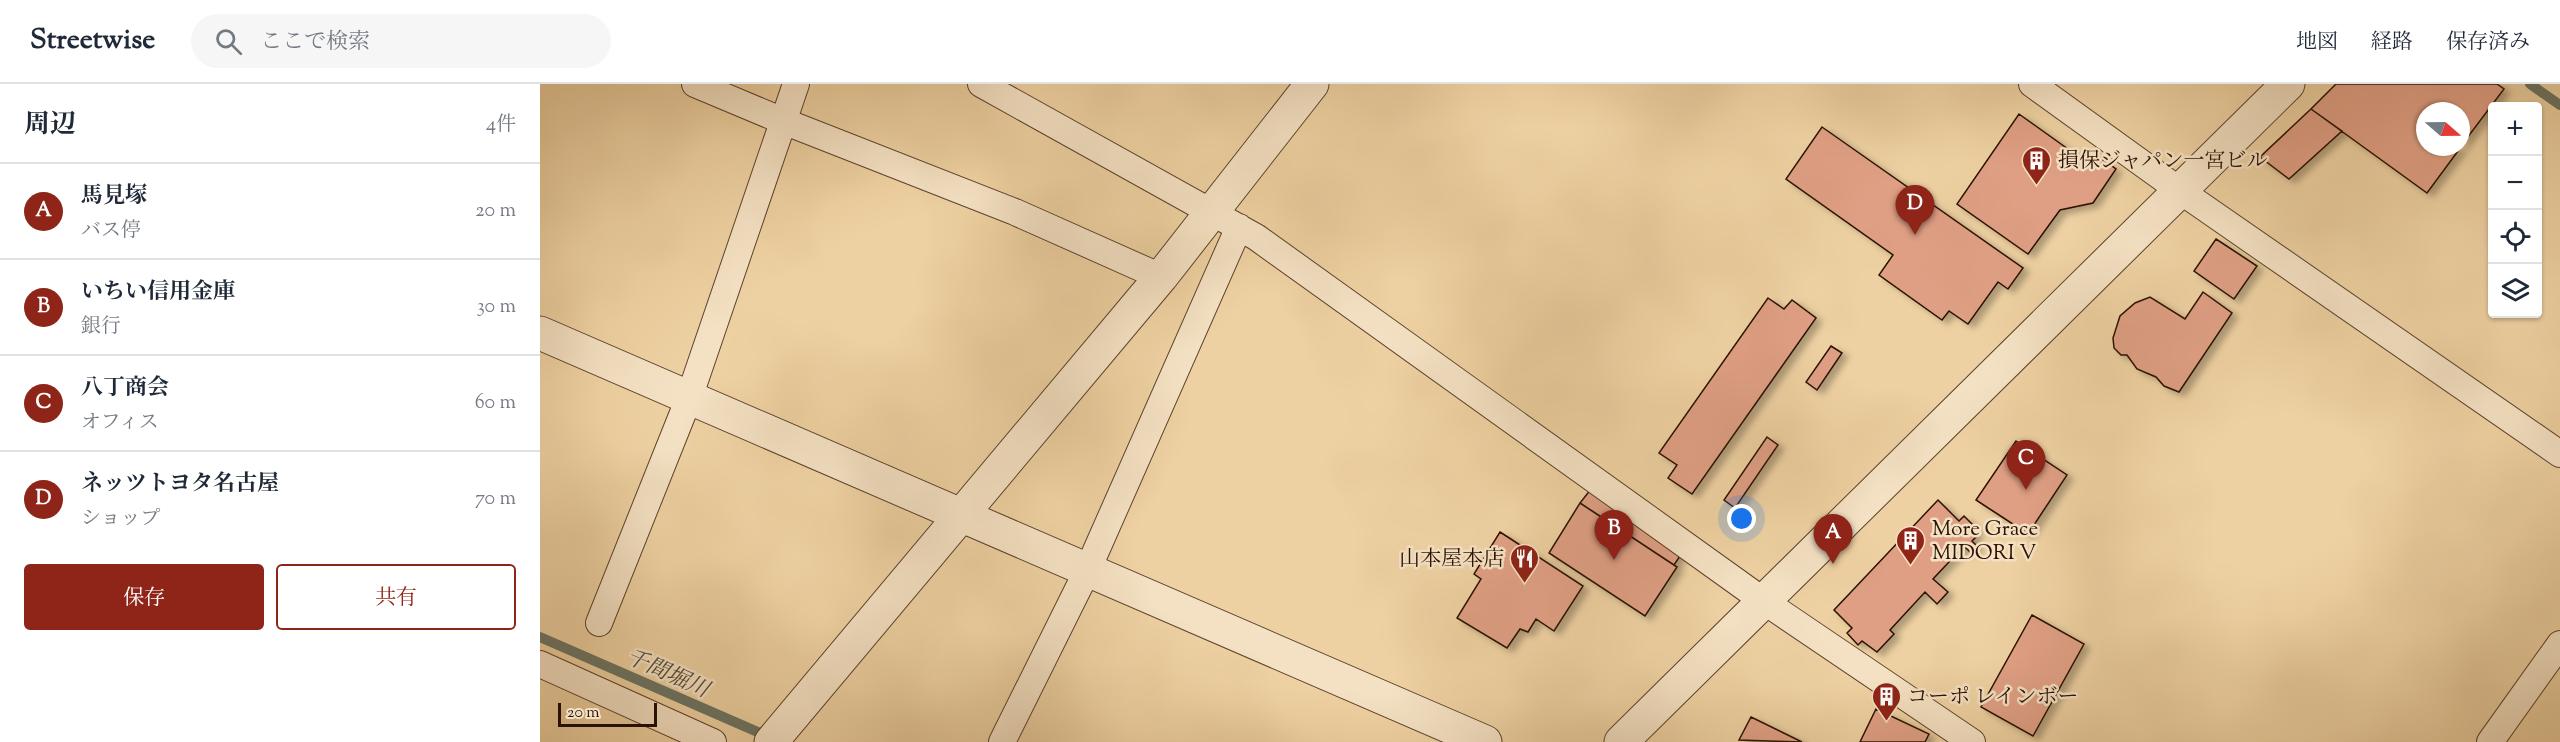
<!DOCTYPE html>
<html lang="ja">
<head>
<meta charset="utf-8">
<style>
  :root { --surface:#fff; --page:#f6f6f7; --text:#1f2937; --muted:#747a83; --line:#e0e1e3; --accent:#8f2418 }
  body { margin:0; font-family:"Sorts Mill Goudy","Noto Serif JP",serif; background:var(--page); color:var(--text) }
  .controls { position:absolute; right:18px; top:18px; display:grid; overflow:hidden; border-radius:6px; box-shadow:0 2px 4px #0004 }
  .controls button { width:54px; height:54px; display:grid; place-items:center; padding:0; border:0; border-bottom:2px solid var(--line); background:var(--surface); color:var(--text); font:30px sans-serif }
  .compass { position:absolute; left:1876px; top:18px; width:54px; height:54px; border-radius:50%; background:var(--surface); box-shadow:0 2px 4px #0004; rotate:110deg }
  .scale { position:absolute; left:18px; bottom:15px; width:99px; box-sizing:border-box; padding-left:6px; border:3px solid #2b1204; border-top:0; font-size:16px; line-height:21px; white-space:nowrap; color:#2b1204; -webkit-text-stroke:4px #f4e1c3; paint-order:stroke }
  .you { position:absolute; left:1202px; top:435px; width:21px; height:21px; margin:-15px; border:4px solid #fff; border-radius:50%; background:#1a73e8; box-shadow:0 0 0 9px #1a73e833 }
  .badge { display:grid; place-items:center; width:39px; height:39px; border-radius:50%; background:var(--accent); color:#fff; font-size:20px; font-weight:700 }
  .pin { position:absolute; translate:-50% -50px; filter:drop-shadow(0 2px 3px #0008) }
  .pin::after { content:''; position:absolute; top:32px; width:21px; height:18px; background:inherit; clip-path:polygon(0 0,100% 0,50% 100%) }
  .list { margin:0; padding:0; list-style:none }
  h2 { display:flex; justify-content:space-between; align-items:center; height:78px; margin:0; padding:0 24px; font-size:26px }
  h2 small { font-size:20px; font-weight:400; color:var(--muted) }
  .list li { display:grid; grid-template-columns:39px 1fr auto; gap:18px; align-items:center; box-sizing:border-box; height:96px; padding:0 24px; border-top:2px solid var(--line) }
  .list b { display:block; font-size:22px; white-space:nowrap }
  .list p { margin:0; font-size:20px; white-space:nowrap; color:var(--muted) }
  .list em { font-size:20px; font-style:normal; color:var(--muted) }
  .actions { display:flex; gap:12px; padding:18px 24px }
  .actions a { flex:1; padding:14px 0; border:2px solid var(--accent); border-radius:6px; text-align:center; font-size:21px; color:var(--accent) }
  .actions .main { background:var(--accent); color:#fff }
  .icon { flex:none; width:33px; height:33px; fill:none; stroke:currentColor; stroke-width:2; stroke-linecap:round; stroke-linejoin:round }
  .map { position:relative; flex:none; width:2020px; height:658px; overflow:hidden }
  header { display:flex; align-items:center; gap:36px; box-sizing:border-box; height:84px; padding:0 30px; background:var(--surface); border-bottom:2px solid var(--line) }
  header strong { font-size:28px }
  nav { display:flex; gap:33px; margin-inline-start:auto; font-size:21px }
  .search { width:420px; height:54px; background:var(--page); display:flex; align-items:center; gap:15px; box-sizing:border-box; padding:0 21px; border-radius:33px; color:var(--muted); font-size:22px }
  main { display:flex }
  aside { flex:1; background:var(--surface) }
  .map>svg:first-child { display:block }
  .lines { fill:none; stroke-linecap:round; stroke-linejoin:round }
  .stream { stroke:#6d7565; stroke-width:10 }
  .building { fill:#df9f84; stroke:#2b1204; stroke-width:1.5; filter:url(#shadow) }
  .minor-casing { stroke:#5c422c; stroke-width:28 }
  .tertiary-casing { stroke:#5c422c; stroke-width:35 }
  .minor { stroke:#f4e1c3; stroke-width:26 }
  .tertiary { stroke:#f4e1c3; stroke-width:33 }
  .labels { text-anchor:middle; stroke-width:5; stroke-linejoin:round; paint-order:stroke }
  .poi-label { font-size:21px; fill:#2b1204; stroke:#f4e1c3; text-anchor:start }
  .water-label { font-size:22px; font-style:italic; fill:#524c3c; stroke:#f4e1c3 }
</style>
</head>
<body>
<header>
<strong>Streetwise</strong>
<div class="search"><svg class="icon" aria-label="search" viewBox="0 0 24 24"><circle cx="10" cy="10" r="6"/><path d="M15 15l6 6"/></svg>ここで検索</div>
<nav><a>地図</a><a>経路</a><a>保存済み</a></nav>
</header>
<main>
<aside>
<h2>周辺<small>4件</small></h2>
<ul class="list">
<li><span class="badge">A</span><div><b>馬見塚</b><p>バス停</p></div><em>20 m</em></li>
<li><span class="badge">B</span><div><b>いちい信用金庫</b><p>銀行</p></div><em>30 m</em></li>
<li><span class="badge">C</span><div><b>八丁商会</b><p>オフィス</p></div><em>60 m</em></li>
<li><span class="badge">D</span><div><b>ネッツトヨタ名古屋</b><p>ショップ</p></div><em>70 m</em></li>
</ul>
<div class="actions"><a class="main">保存</a><a>共有</a></div>
</aside>
<div class="map">
<svg width="2020" height="658" viewBox="0 0 2020 658">
  <defs>
    <filter id="shadow"><feDropShadow dx="6" dy="4" stdDeviation="3" flood-color="#0004"/></filter>
  </defs>
  <rect width="100%" height="100%" fill="#eed1a2"/>
  <filter id="stains"><feTurbulence type="fractalNoise" baseFrequency=".00333" numOctaves="4"/><feColorMatrix values="0 0 0 0 .2 0 0 0 0 .09 0 0 0 0 .02 0 0 0 .5 -.17"/></filter>
  <radialGradient id="worn" r=".72"><stop offset=".6" stop-color="#630" stop-opacity="0"/><stop offset="1" stop-color="#630" stop-opacity=".3"/></radialGradient>
  <g class="lines">
    <path class="stream" d="M1990,0L2020,21
      M0,553L229,653"/>
  </g>
  <path class="building" d="M1796,0H1957L1964,5L1921,62V27H1885V63H1921L1887,109L1771,25Z
    M1771,25L1802,47L1749,95L1720,73Z
    M1479,30L1542,75L1549,66L1576,85L1553,119L1520,126L1488,170L1417,120Z
    M1282,43L1483,184L1468,205L1458,198L1428,240L1409,227L1402,236L1339,191L1353,171L1246,95Z
    M1676,155L1717,182L1694,215L1654,187Z
    M1663,208L1692,229L1639,308L1624,302L1616,293L1597,285L1587,271H1581L1574,264L1573,254L1580,232L1595,219L1610,213L1645,235Z
    M1228,214L1244,225L1252,216L1276,234L1152,410L1128,394L1137,381L1119,369Z
    M1291,262L1302,269L1277,306L1266,298Z
    M1227,353L1238,361L1195,424L1184,416Z
    M1476,357L1527,391L1488,450L1436,416Z
    M1051,405L1144,466L1134,481L1040,419Z
    M1398,416L1419,437L1424,432L1437,445L1433,449L1437,452L1432,457L1437,462L1431,469L1424,462L1393,495L1408,508L1397,520L1385,508L1350,546L1354,550L1337,568L1322,557L1318,561L1307,549L1312,544L1294,526Z
    M1040,419L1137,483L1105,532L1009,469Z
    M960,448L1043,502L1014,547L996,535L988,548L980,545L967,564L917,534L941,495L934,490Z
    M1492,531L1544,560L1493,652L1441,623Z
    M1336,625L1389,650L1385,658H1320Z
    M1211,633L1262,658L1199,656Z"/>
  <g class="lines">
    <defs>
      <path id="minor" d="M155,0L243,37L475,128L621,193
        M441,0L716,153L1225,518L1432,658
        M1492,0L1639,106L2020,370
        M59,539L149,314L256,0
        M0,580L173,658
        M462,658L548,485L699,143
        M1950,658L2020,560"/>
      <path id="tertiary" d="M0,249L945,658
        M231,658L621,193L772,0
        M1081,658L1748,0"/>
    </defs>
    <use href="#minor" class="minor-casing"/>
    <use href="#tertiary" class="tertiary-casing"/>
    <use href="#minor" class="minor"/>
    <use href="#tertiary" class="tertiary"/>
  </g>
  <defs>
    <symbol id="building-pin" viewBox="-11 -11 22 30"><path d="M0 17L-7.5 6A9.5 9.5 0 1 1 7.5 6Z" fill="#8f2418" stroke="#f4e1c3"/><path d="M-4-6H4V6H1V3H-1V6H-4ZM-2.5-4.3h1.7v1.8h-1.7ZM.8-4.3h1.7v1.8H.8ZM-2.5-1h1.7V.8h-1.7ZM.8-1h1.7V.8H.8Z" fill="#fff"/></symbol>
    <symbol id="restaurant-pin" viewBox="-11 -11 22 30"><path d="M0 17L-7.5 6A9.5 9.5 0 1 1 7.5 6Z" fill="#8f2418" stroke="#f4e1c3"/><path d="M-5-6h1v4h1v-4h1v4h1v-4h1v5L-1.5 .5V6h-2V.5L-5-1ZM5-6V6H3V1.5H1.5Q1.5-4 5-6Z" fill="#fff"/></symbol>
  </defs>
  <g fill-rule="evenodd">
    <use href="#building-pin" x="1480" y="60" width="33" height="45"/>
    <use href="#building-pin" x="1354" y="440" width="33" height="45"/>
    <use href="#restaurant-pin" x="968" y="458" width="33" height="45"/>
    <use href="#building-pin" x="1330" y="596" width="33" height="45"/>
  </g>
  <g class="labels">
    <g class="poi-label">
      <text x="1518" y="83">損保ジャパン一宮ビル</text>
      <text x="1392" y="451">More Grace<tspan x="1392" dy="24">MIDORI V</tspan></text>
      <text x="964" y="481" text-anchor="end">山本屋本店</text>
      <text x="1367" y="619">コーポ レインボー</text>
    </g>
    <g class="water-label">
      <text transform="translate(128 588) rotate(24)" y="8">千間堀川</text>
    </g>
  </g>
  <rect width="100%" height="100%" filter="url(#stains)"/>
  <rect width="100%" height="100%" fill="url(#worn)"/>
</svg>
<div class="controls">
<button>+</button>
<button>−</button>
<button><svg class="icon" aria-label="locate" viewBox="0 0 24 24"><circle cx="12" cy="12" r="6"/><path d="M12 2v4M12 18v4M2 12h4M18 12h4"/></svg></button>
<button><svg class="icon" aria-label="layers" viewBox="0 0 24 24"><path d="M12 4l9 5-9 5-9-5zM3 14l9 5 9-5"/></svg></button>
</div>
<svg class="compass" viewBox="-18 -18 36 36"><path d="M0-13l5 13h-10z" fill="#e53935"/><path d="M0 13l5-13h-10z" fill="#747a83"/></svg>
<div class="scale">20 m</div>
<div class="you"></div>
<div class="pin badge" style="left:1293px;top:480px">A</div>
<div class="pin badge" style="left:1074px;top:476px">B</div>
<div class="pin badge" style="left:1486px;top:406px">C</div>
<div class="pin badge" style="left:1375px;top:151px">D</div>
</div>
</main>
</body>
</html>
